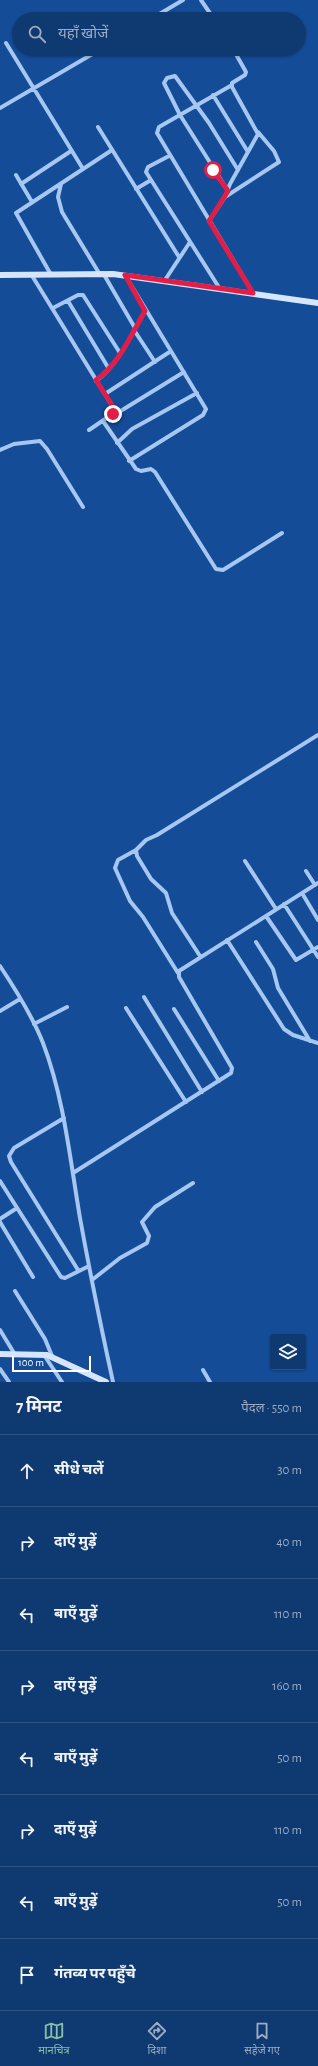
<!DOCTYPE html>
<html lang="hi">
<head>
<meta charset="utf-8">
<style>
  :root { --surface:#0f3971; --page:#1d4479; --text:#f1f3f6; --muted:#9bacc3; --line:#2f5384; --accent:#8abfa5 }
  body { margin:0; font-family:"Alegreya Sans","Noto Sans Devanagari",sans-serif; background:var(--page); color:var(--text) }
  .controls { position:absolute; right:12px; bottom:12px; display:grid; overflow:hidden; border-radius:4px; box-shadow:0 1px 3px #0004 }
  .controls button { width:36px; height:36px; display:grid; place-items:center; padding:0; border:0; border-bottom:1px solid var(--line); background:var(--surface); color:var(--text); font:20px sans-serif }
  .scale { position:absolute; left:12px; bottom:10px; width:79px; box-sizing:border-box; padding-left:4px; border:2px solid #fff; border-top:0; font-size:11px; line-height:14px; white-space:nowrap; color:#fff; -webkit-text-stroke:3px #144c97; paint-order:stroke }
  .stop { position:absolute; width:12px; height:12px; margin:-9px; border:3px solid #e11d48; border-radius:50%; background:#fff }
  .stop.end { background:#e11d48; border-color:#fff; box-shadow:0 1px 4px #0008 }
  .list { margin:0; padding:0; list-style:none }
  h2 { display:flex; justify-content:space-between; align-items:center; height:52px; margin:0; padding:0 16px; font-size:17px }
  h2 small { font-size:13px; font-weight:400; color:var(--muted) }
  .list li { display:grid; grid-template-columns:26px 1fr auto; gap:12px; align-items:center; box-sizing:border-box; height:72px; padding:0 16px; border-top:1px solid var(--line) }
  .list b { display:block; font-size:15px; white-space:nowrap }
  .list em { font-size:13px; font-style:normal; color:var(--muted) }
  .icon { flex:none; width:22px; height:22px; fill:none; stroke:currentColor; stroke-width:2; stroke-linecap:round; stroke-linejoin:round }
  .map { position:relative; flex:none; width:318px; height:1382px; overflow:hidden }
  .search { position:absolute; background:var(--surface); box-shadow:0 1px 3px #0004; left:12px; right:12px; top:12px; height:44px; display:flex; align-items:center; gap:10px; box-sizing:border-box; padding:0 14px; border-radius:22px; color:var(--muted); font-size:15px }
  .sheet { height:628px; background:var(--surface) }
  nav { display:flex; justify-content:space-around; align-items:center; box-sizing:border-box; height:56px; border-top:1px solid var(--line); background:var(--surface); font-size:11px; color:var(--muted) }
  nav a { display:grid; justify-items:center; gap:2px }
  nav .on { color:var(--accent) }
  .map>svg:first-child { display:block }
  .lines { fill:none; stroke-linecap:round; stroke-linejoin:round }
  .street { stroke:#a5c7f2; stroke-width:4 }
  .secondary { stroke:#d4e5fc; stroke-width:6 }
  .route { stroke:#e11d48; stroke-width:5 }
</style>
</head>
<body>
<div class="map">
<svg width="318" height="1382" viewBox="0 0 318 1382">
  <rect width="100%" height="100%" fill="#144c97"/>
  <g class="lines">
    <path class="street" d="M201,0L214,19
      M151,19L183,0
      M6,43L83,169
      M232,85L159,127L157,133L253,293
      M213,95L248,152
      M0,108L101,49
      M98,127L179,257
      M169,156L148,167L146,172L220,289
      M16,175L32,202
      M21,184L71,151
      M61,184L58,197L62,212L99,273
      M136,189L151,180
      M228,191L180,115L164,83L167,78L175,76L209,123L238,170
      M225,197L279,162L274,151L258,132
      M209,221L225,197L230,184L258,134L232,87V83L245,75L246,72L233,49
      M50,273L16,213L112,150
      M103,273L135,328
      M31,274L114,409L111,415L89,430
      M125,275L206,409L203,415L129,461
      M165,280L190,242
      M68,301L109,369
      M53,308L78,295H83L120,353
      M134,330L155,362
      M96,381C119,364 131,335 145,311
      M105,394L171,351
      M114,412H119L184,372
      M103,421L136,469L141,471L151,469L155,472L216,569L223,570L282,533
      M117,443L132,429L197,393
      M0,450L14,444L40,441L47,449L83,507
      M136,850L118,860L115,868L130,901L143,917L178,973
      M245,861L276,909
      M306,871L315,885
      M302,893L318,920
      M284,904L318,957
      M266,916L296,960L318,947
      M227,940L284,1029L293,1035L318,1043
      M256,942L273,969L278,988L310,1041
      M200,956L172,913L166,893L151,879L137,856L136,850L146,840L157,835L318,735
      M0,966C16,990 32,1015 43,1043C64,1098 70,1159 80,1218C90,1273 101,1327 113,1382
      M144,997L202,1092
      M126,1008L186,1102
      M174,1009L219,1081
      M0,1011L20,999
      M34,1024L67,1007
      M64,1118L14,1148L9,1156L11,1162L78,1270
      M73,1173L231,1073L232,1068L179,977V971L318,883
      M0,1181L61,1277L65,1278L89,1266
      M0,1219L17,1208
      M0,1222L33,1277
      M92,1280L120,1258L147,1243L149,1236L142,1222L155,1207L193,1183
      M15,1291L45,1339L52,1356
      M0,1330L14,1353
      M44,1355L62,1382
      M0,1369L9,1382
      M203,1370L210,1382"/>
    <path class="secondary" d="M0,275L113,274L318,303
      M0,1354L47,1355L106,1382"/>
  </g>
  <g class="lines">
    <path class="route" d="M113,414L114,409L112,405L96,380C119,364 131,335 145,311L125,275L253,293L209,221L228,191L213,170"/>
  </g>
</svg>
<div class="controls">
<button><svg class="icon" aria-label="layers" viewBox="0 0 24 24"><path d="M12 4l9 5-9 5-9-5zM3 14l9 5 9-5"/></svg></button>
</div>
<div class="scale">100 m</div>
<div class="stop" style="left:213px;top:170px"></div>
<div class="stop end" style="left:113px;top:414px"></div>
<div class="search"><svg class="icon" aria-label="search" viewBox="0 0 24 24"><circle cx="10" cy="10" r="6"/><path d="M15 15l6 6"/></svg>यहाँ खोजें</div>
</div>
<section class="sheet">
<h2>7 मिनट<small>पैदल · 550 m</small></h2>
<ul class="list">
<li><svg class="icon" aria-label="ahead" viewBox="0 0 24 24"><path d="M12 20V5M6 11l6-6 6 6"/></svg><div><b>सीधे चलें</b></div><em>30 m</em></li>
<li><svg class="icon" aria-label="right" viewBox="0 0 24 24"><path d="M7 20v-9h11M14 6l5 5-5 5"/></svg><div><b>दाएँ मुड़ें</b></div><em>40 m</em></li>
<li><svg class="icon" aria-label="left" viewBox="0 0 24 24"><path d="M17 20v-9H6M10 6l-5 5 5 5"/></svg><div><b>बाएँ मुड़ें</b></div><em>110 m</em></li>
<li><svg class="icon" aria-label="right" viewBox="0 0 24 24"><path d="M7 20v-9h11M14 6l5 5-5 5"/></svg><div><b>दाएँ मुड़ें</b></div><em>160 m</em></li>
<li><svg class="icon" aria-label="left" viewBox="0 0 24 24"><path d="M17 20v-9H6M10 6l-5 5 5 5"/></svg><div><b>बाएँ मुड़ें</b></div><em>50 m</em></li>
<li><svg class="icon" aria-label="right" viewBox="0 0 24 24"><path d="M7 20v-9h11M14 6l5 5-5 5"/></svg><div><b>दाएँ मुड़ें</b></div><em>110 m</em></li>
<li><svg class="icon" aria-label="left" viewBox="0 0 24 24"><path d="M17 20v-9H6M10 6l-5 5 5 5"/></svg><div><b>बाएँ मुड़ें</b></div><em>50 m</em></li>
<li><svg class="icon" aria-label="arrive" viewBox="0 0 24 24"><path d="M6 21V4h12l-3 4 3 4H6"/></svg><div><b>गंतव्य पर पहुँचे</b></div></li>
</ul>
</section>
<nav>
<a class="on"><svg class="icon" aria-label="map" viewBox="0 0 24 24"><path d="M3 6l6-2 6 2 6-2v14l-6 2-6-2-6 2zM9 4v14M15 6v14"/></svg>मानचित्र</a>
<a><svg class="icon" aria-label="directions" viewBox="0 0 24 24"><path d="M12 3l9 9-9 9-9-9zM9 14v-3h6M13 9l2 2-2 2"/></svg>दिशा</a>
<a><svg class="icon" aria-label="saved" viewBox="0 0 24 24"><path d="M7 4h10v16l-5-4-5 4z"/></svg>सहेजे गए</a>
</nav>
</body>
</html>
